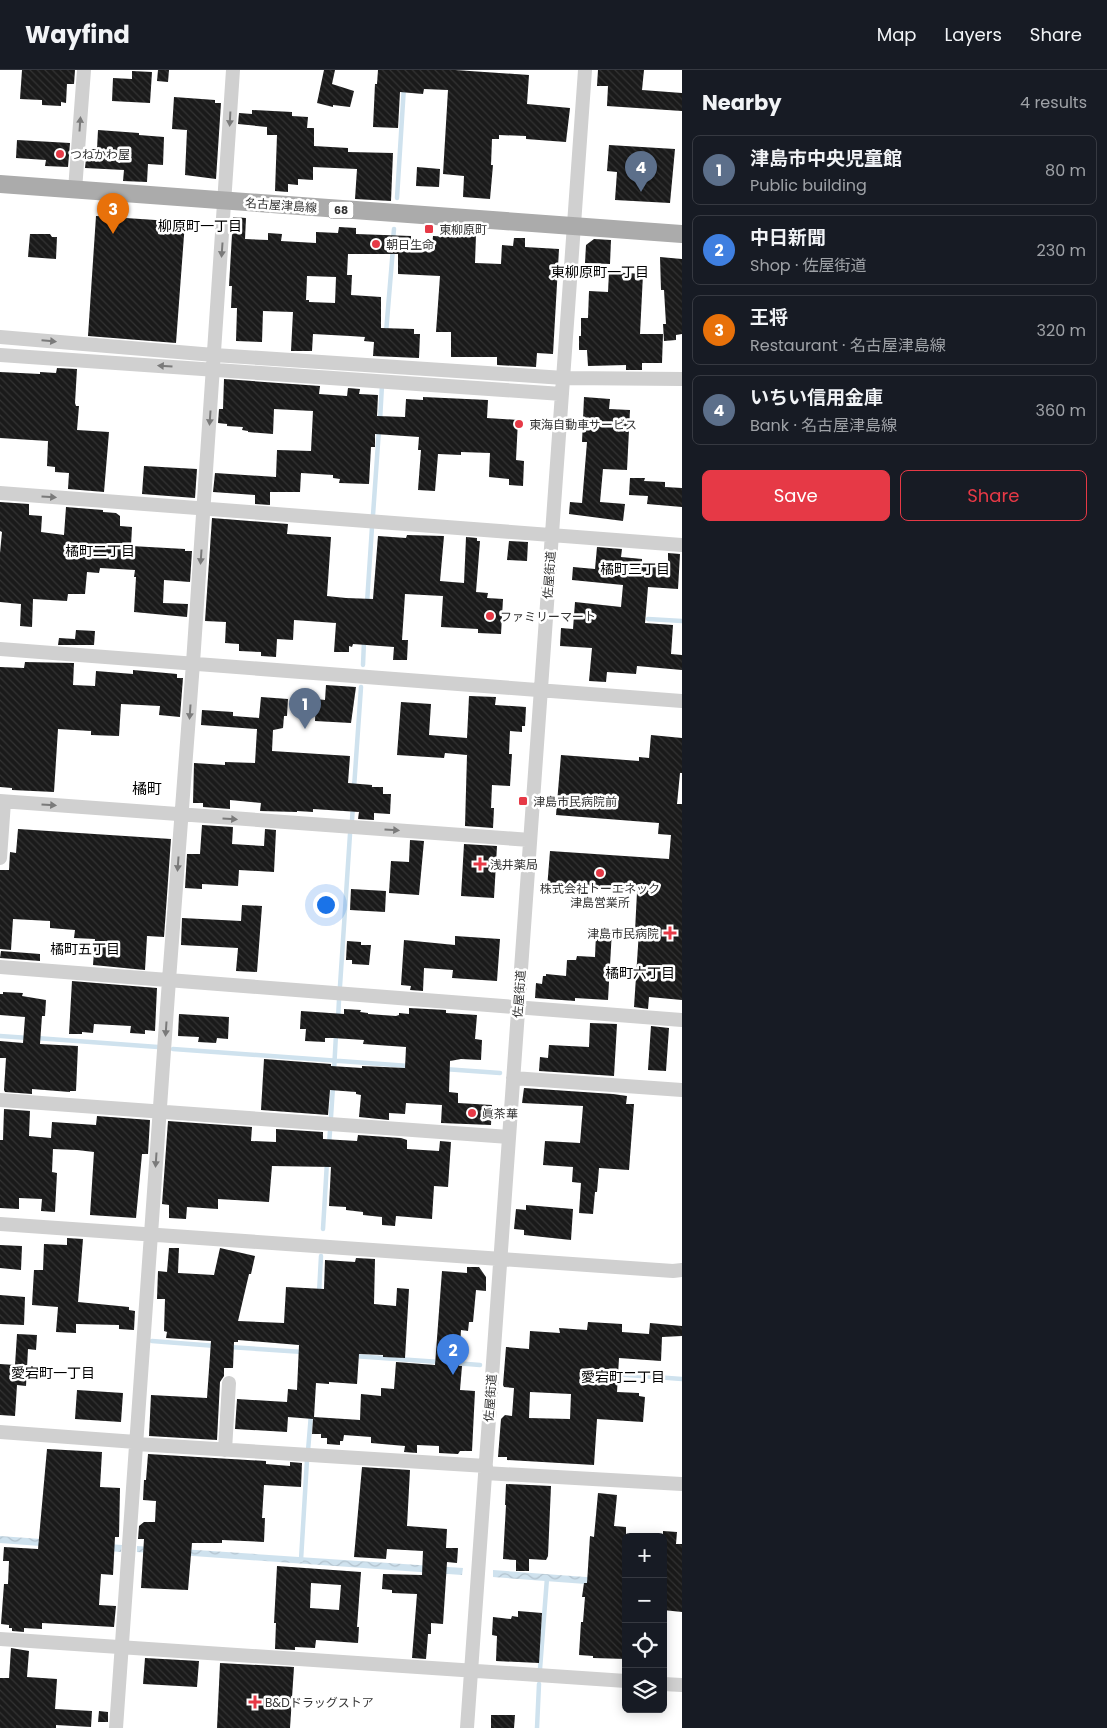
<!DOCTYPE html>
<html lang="en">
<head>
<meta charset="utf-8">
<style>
	:root { --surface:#171b24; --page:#242831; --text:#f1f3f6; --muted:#9ea1a6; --line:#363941; --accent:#e63946 }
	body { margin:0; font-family:Poppins,"Noto Sans JP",sans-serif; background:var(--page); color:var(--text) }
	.controls { position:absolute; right:15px; bottom:15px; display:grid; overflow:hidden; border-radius:8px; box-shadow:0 2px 12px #0003 }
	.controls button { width:45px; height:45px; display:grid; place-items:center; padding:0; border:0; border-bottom:1px solid var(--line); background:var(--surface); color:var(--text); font:25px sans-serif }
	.you { position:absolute; left:325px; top:834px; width:18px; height:18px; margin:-12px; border:4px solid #fff; border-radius:50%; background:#1a73e8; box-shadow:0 0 0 8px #1a73e833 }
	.badge { display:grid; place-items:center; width:32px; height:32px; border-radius:50%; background:var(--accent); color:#fff; font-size:16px; font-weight:700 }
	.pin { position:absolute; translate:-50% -41px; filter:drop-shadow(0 1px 2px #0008) }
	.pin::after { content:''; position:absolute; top:26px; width:18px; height:15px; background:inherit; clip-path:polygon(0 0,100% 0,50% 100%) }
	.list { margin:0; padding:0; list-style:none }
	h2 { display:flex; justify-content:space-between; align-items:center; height:65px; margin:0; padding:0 20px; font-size:21px }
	h2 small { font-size:16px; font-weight:400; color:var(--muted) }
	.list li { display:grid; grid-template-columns:32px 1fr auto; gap:15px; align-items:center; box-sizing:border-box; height:70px; margin:0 10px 10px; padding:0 10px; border:1px solid var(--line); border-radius:8px }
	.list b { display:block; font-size:19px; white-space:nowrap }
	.list p { margin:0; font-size:16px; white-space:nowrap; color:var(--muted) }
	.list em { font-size:16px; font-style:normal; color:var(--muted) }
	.actions { display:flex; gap:10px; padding:15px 20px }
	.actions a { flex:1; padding:11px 0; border:1px solid var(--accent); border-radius:8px; text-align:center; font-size:18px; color:var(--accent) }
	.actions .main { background:var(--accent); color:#fff }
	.icon { flex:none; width:28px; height:28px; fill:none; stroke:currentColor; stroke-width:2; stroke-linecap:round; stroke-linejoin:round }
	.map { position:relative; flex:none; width:682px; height:1658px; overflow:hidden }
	header { display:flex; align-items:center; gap:30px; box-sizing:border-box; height:70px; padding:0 25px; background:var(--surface); border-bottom:1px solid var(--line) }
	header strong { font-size:24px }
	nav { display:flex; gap:28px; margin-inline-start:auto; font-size:18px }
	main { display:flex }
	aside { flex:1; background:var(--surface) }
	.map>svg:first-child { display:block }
	.water { fill:url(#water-waves) }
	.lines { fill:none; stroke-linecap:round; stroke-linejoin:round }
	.stream { stroke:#cfe2ee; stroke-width:4.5 }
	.building { fill:url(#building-back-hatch); fill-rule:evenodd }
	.minor { stroke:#d0d0d0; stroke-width:14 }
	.major { stroke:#ababab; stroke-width:18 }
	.oneway { fill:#7a7a7a }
	.poi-dot { fill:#e63946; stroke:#fff; stroke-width:2 }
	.labels { text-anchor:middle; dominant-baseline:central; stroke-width:5; stroke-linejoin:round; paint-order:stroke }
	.shield { fill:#fff; stroke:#707070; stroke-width:1 }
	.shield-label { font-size:11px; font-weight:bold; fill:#333 }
	.poi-label { font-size:12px; fill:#333; stroke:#fff; text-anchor:start }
	.street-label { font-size:12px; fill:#333; stroke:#fff }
	.neighbourhood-label { font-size:14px; fill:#000; stroke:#fff }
	.quarter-label { font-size:15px; fill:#000; stroke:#fff }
</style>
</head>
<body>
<header>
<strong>Wayfind</strong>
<nav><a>Map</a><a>Layers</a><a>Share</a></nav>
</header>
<main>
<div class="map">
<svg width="682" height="1658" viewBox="0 0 682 1658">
	<defs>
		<pattern id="water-waves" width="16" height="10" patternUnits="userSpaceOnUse" patternTransform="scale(1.25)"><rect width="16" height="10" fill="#cfe2ee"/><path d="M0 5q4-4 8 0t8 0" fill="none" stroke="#b2c2cd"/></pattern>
		<pattern id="building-back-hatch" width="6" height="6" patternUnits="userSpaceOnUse" patternTransform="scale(1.25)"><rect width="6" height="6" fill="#1a1a1a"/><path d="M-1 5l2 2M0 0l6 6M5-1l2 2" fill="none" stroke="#333"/></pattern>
	</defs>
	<rect width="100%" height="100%" fill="#fff"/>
	<path class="water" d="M0,1466l122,9 -1,7 -121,-9z
		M137,1476l326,22 -1,7 -325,-23z
		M493,1500l133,10v7l-133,-10z"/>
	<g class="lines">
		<path class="stream" d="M397,128l7,-112
			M393,170l1,-11
			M386,263l7,-85
			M380,351l2,-36
			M373,445l6,-86
			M367,533l5,-76
			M648,549l34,2
			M363,595l1,-24
			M354,718l7,-101
			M352,750l1,-14
			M340,916l10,-152
			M338,949l1,-19
			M0,966l29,2
			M36,968l122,9
			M173,979l236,17
			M444,999l56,4
			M334,1001l2,-37
			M331,1047l2,-31
			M329,1074l1,-13
			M323,1159l4,-67
			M319,1224l2,-38
			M152,1271l64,5
			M229,1277l74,5
			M353,1286l87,6
			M455,1293l25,2
			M614,1304l68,5
			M308,1381l3,-37
			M301,1490l6,-100
			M540,1599l7,-91
			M537,1658l2,-44"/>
	</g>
	<path class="building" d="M22,0h53l-1,14h-7l-1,19 -5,-1v4l-19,-1v-5l-22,-1z
		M158,0h11l-1,12 -11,-1z
		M324,0h11l-3,14 22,7 -4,16 -17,-2v2l-16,-4z
		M378,0h77l74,5 -2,29 43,4 -4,34 -40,-3v-3l-27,-1v4h-7l-1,26h2l-3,34 -27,-2 1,-21 -21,-2 5,-84 -24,-1 -1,5 -23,-2 -2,36 -25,-1 2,-43h2z
		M598,0h46l-2,20 40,3v18l-75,-5 1,-20h-11z
		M132,1l20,1 -2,31 -38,-2 1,-23 19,1z
		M174,27l41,3v3h6l-5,76 -31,-4 2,-45 -15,-1z
		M252,40l40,2v4l16,1 -1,11h7v18l34,2v4l45,1 -2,48 -36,-2 2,-30 -44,-2v13l-15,-1v6l-10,-1v8l-13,-1 2,-56h-10v-8l-29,-3 1,-11 13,1z
		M98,60l41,3v2l25,2 -1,28 -15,-1 -1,18 -24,-1 1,-11 -39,-2 2,-19h10z
		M17,70l53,3 -2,24 -23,-1 1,-6 -30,-2z
		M609,75l66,4 -5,54 -55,-3 2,-28 -10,-1z
		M417,97l23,2 -1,18 -23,-1z
		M96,146l89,6 -9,121 -88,-7z
		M233,147l13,1 -1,21 23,1v-7l14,1 -1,7 35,2v-11l22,1 1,-6 17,1v6l55,2v10l21,1 1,-11 22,1v-2h21l-1,28 26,1 1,-19 11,1 1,-8h11v9l34,2 -6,105 -16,-1 -1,14 -39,-2v-8h-46v-25h-15l4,-56 -42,-2v-20h-50l-1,21h5l-1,20 30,2v31l33,1v5h6l-1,24 -46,-2 1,-14 -10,-1 1,-4 -15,-1 -37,-2 -1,17h-21l2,-39 -30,-1 -1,31 -26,-1 1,-33h-6l1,-22h-3zM307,206l29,1 -1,26 -26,-1v-2h-3z
		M30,164h20l2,3h5l-1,22 -28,-2z
		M594,169l17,1 -1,24 -25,-1 1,-18z
		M660,187l22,2v75l-6,1v5l-12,1 -1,-17h3l-2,-34h-3z
		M609,202l34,2 -3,60h23l-1,29h-20v7h-16v-5l-38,1 -1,-16h-8v-14h2v-18h7l1,-27 19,1z
		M57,298l20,1 -2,34 1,3h3l-2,24 32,2 -5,60 -36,-3 1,-16 -14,-1v-5l-8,-1 1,-25 -48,-3v-66l40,2v-2l16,1z
		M224,309l96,7 -1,8 28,2 1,-8 12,1 -1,5 19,1 -1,21 28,1 1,-18 17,1v-3l65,3 -1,18 31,2 -2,40 8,1 -1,25 -14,-1v-6l-20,-2 1,-24 -29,-1v3l-23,-1 -3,37 -17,-1 3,-40h-3l1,-13 -44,-3v13h-4l-2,37 -30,-1 1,-4 -7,-1v-3l-32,-2 -1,19h-30v13l-15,-1v-9l-42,-3 2,-19 61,4 1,-27 34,1 2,-40 -39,-2 -1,25 -25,-2v-1l-6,-1 1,-3 -16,-1v-2l-9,-1 1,-14h4z
		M584,327l26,2 -1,10 21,1 -3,60 -24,-1 -3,33 25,2 -2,17 -54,-7 1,-12 12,1 5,-61h-5z
		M144,396l53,3 -2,29 -53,-4z
		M630,408h15l-1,3 21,1v5l17,1v19l-35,-3 1,-8 -19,-1z
		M0,432l29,2v11l13,1 -1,16 23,3 2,-28 37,3v2l13,1 4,3v10l12,1 -1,19 54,3v2h7l-2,31 -26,-2 -1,23 25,1 -1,13 -53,-5 2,-35h-2l1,-7 -35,-2 -1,5 -12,-1 -2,22h-17l-1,7 -34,-2 -1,28 -12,-1 1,-22 -21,-2v-49l2,-21 -2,-1z
		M212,448l76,6 -1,10 44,3 -4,59 19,2 27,1 5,-63 28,2 1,-3 37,1 -4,45 24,2 2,-46 11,1v3h3l-4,51 12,1 -1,5 16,1 -2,35 -23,-1v-4l-37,-2 2,-31 -38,-2 -3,46h6l-1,20h-14l1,-13 -41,-3 -1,3 -3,-1v6h-15l2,-29 -42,-3 -1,20 -16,-1 -1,18 -15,-1v-4l-22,-1v-7l-14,-1 1,-21 -21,-1z
		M509,471l19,1 -1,19 -20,-1z
		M597,477l25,2 -1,8 21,2v5l26,3v-14l12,1 -2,35 -30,-2 -3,36 28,2 -2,29 11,1v15l-45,-4 -1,8 -29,-2 -1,10 -17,-1 3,-33 -32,-2 1,-18 12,1 2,-27 46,5 2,-22 -51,-5 1,-13 22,2z
		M76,560l19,1 -1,14h-36l1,-7 16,1z
		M25,592l49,1 -1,22 22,1 1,-15 37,3v-4l44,4v4h6l-3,39 -21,-2 1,-9 -39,-2 -2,32 -28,-1v-4l-33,-2 -4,63 -42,-2v-2l-12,-1v-120l24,1z
		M326,615l30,2 -5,36 -36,-2 1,-22 9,1z
		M469,626l27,1 -1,8 31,2 -1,19h-3v6l-12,-1 -1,23h3l-2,32 -18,-1 -1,23h3l-1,20 -28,-2 2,-71 -22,-2 -1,5 -47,-3 4,-53 30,2 -2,31 38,3z
		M261,627l27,2 -1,17h-3l-1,12 -10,2 -1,21 78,5 -2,27 24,2v2h11v7h8l-1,20 -16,-1v7l-16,-1 1,-7 -46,-3v3l-16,-1v1l-37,-1 1,-8 -31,-3v9l-27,-2v-4h-10l1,-40 31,2v-3l30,1 2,-34 -56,-4 1,-15 31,2v4l26,2z
		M651,665l31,3v35h-2l-3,31h5v196l-33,-3 -1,12 -14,-2 5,-76h-4l2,-39 -66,-4 -1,3 -23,-2 3,-38 119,8 2,-24 -13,-1 1,-11 -103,-8 5,-60 78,6v-4l10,1z
		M202,755l31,2 -1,17 32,2 1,-17 11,1 -2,42 -35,-2 -1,16 -36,-2v5l-17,-1 2,-34h13z
		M18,759l153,10 -7,98 -17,-1 -2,34 -52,-5 2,-26 -21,-1 1,-8 -25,-2v-7l-37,-2 -2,31 -11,-1v-79h9l1,-18 6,1z
		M410,770l14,1 -5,54 -30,-2 2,-32 18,1z
		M464,774l33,2 -3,52 -33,-2z
		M351,819l35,2 -1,21 -35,-2z
		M242,835l20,1 -5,66 -21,-1 2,-23 -57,-3 1,-27 59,3z
		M601,859l11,1 -4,70 -33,-2v3l-40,-3 1,-15 6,1 1,-8h3v-2l20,2 1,-16h9l1,-4 18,1 1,-24 5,1z
		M455,866l45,3 -3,42 -45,-3 1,-8 -29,-2 -1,23 -13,-1 1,-4 -10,-1 3,-45 51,5z
		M347,871l14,1v3h10l-2,20 -17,-1v-4h-6z
		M1,881l39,3v7l-40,-3z
		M72,911l85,7 -2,43 -10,-1v4l-15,-1 1,-7 -37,-2 -1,9 -11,-1v2h-13z
		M3,922l20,1 -1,3 24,4 -1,16h-3l-2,28 38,2 -2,45h-6v1l-38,-3v5l-27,-2 -1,-2 2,-32h-6v-17l23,2 2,-26 -25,-2v-21h3z
		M409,938l37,2v3l31,2 -2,24 7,1 -1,20 -20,-1 -11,2 -1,31 9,1v10l34,2 -1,20 -50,-2 1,-18 -36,-2 -1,11 -16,-1v7l-30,-3 2,-22 -5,-1v-2l-26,-2 -2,25 -67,-5 3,-51 67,5v2l31,2v-2l43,2 1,-21 -43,-3 1,-4 -31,-2h-8v4l-20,-1 1,-12h-6l1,-18 43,3v-5l17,1 -1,2 8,1v1l28,2 3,-1v-2l10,1z
		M179,944l50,3 -1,22 -11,-1 -1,5 -18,-1 1,-5 -21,-1z
		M590,953l27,1 -3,52 -75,-5 1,-14 8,1 1,-13 40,2z
		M651,956l18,2 -3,43 -18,-1z
		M524,1018l89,6 14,2 -1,8h8l-5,66 -30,-2 -2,24h-2l-2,22 -14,-1 2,-30 -9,-1 1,-15 -30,-2 2,-24 35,2 3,-37 -61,-3z
		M4,1039l26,2 -1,25 22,2 1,-16 44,3 1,-9 53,4 -2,34h-6l-6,64 -46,-3 4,-63 -17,-2 -24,-1 -1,23 5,1 -2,39 -14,-1 1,-12 -23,-1v11l-19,-1v-68h3z
		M168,1051l84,6 -1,14 25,1v-13l47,3v7l34,2 1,-6 43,3 6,2v9l32,2 1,-10 11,1 -3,45 -14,-1 -2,33 -36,-3 -1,10 -13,-1v-8l-19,-2v-3l-17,-2v-3l-17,-1 2,-39 -59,-1 -3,36 -51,-3v10l-31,-2 -1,12 -17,-1v-13l-7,-1z
		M526,1135l47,4 -2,31 -47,-5v-5l-10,-1 2,-20 10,1z
		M67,1168l16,1 -5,63 51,5v3l6,1 -1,19 -15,-1v-4l-43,-1v9l-20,-1 2,-25 -26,-2 2,-35h9l1,-26 23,1z
		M0,1175l22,1 -1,24 -21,-2z
		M169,1178h10l-1,25 36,2 6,-27 35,8 -4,18h-2l-11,47 46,2 2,-36 38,2 1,-29 30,2 1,-4 19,1 -1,45 22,2 1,-18 12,1 -4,69 -22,-1v-2l-24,-1 -2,30 -28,-2v2l-13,-1 -2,34 46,3 1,-26 20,2v-8l13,1 2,-27 39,3 7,-94 25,2v-6h12l7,10v14l-10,-1 -3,32h-4l-1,9 -7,-1 -2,36h3l-2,24 15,1 -3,60h-12l-2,3 -19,-1v-7l-22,-1v8l-13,-1 1,-6 -34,-3v-6l-27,-2 -1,6h-3v4l-13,-1v-6h-6v-4h-9l1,-15 -25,-2 -1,15 -52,-3 2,-30 50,3 1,-13 9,1 2,-45 -61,-5v2h-4l-1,26h-9v8l-4,6 -3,58 -68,-4 2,-41 56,3 4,-57 -45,-3 1,-6 -3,-1 1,-32h-8l1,-28 9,1z
		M0,1225l25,2 -1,28 -24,-1z
		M588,1252l34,2v8l27,2 1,-11 32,3v10l-20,1 -1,24 -42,-3 -2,34 22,1v3l6,1 -2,25 -46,-3 -3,46 -87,-5v-3h-9l3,-38 4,-4 7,1 2,-28 -10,-1 -1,-2 3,-38 23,2 1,-18 30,2 -1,-5 28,2zM530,1322l41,2 -1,25 -41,-1z
		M17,1264l20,1 -1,15 -8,-1 -2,37 -9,-1 -2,31 -15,-1v-51l15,1z
		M77,1320l46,3 -2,29 -46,-3z
		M47,1379l55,3 -2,35 20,1 -1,49h-4l-2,38 -12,-1 -2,31 17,1 -2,21 -72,-4v6l-18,-1v4l-12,-1v-3h-3v-3l-8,-1 3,-40h4l1,-23h-6l1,-14 34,2z
		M148,1384l118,7v3l24,2v-4l12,1 -1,24 -37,-2 -2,33h3l-1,24 -42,-2v3h-30l-4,47 -47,-2 3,-49h-6l1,-13 5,-4h11l1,-21 -13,-1 1,-20h2z
		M362,1397l48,3 -3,56 40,3 -1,19h12l-1,15 -10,-1 -4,62 -12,-1v11h-3l-2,25 -14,-1 5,-64 -25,-1v-3l-10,-1 1,-15 39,1 1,-24 -36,-2 -1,10 -32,-2z
		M506,1414l45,2 -3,70 -2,4 -17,-1v12h-13v-11l-13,-1 3,-54h-1z
		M598,1423l19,2 -3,31 12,1v132l-33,-1v-2l-14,-1 2,-33h2l2,-25h-3l2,-14h3l3,-47 4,1z
		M663,1461l14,1 -1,12h6v68l-19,-2z
		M277,1496l84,6 -4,55h2l-1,16 -42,-3 -1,8 -20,-1v3l-20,-1 1,-26h-2zM311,1513l30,2 -2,25 -29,-2z
		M518,1541l24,2 -3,50 -43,-2 1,-25 -5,-1 1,-18 18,2 1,-3 6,1z
		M11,1578l18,3 -2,26 30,2 -2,30 37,2 -1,16 -35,-2v3h-56v-50h9z
		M145,1588l54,3 -2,26 -54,-3z
		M220,1593l74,4 -4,61h-73z
		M99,1641l9,1v10h-10z
		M491,1645h24l-1,13h-23z"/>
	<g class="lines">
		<path class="minor" d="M75,120l9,-120
			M0,267l214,18 350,23 118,1
			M0,285l562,39
			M0,423l682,52
			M0,579l682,52
			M0,731l530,39
			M0,788l4,-56
			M0,897l682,53
			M513,1008l169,12
			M0,1030l509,37
			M0,1154l673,47 9,-1
			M0,1362l136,10
			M136,1374l350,22
			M225,1380l4,-67
			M485,1403l197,11
			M0,1569l626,42
			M663,1614l19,1
			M116,1658l53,-748 24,-317 40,-593
			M467,1658l118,-1658"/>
		<path class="major" d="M0,114l682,50"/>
	</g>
	<defs><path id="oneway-solid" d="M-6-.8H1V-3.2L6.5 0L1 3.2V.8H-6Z" transform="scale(1.25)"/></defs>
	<g class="oneway">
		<use href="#oneway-solid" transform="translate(230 49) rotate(93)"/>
		<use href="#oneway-solid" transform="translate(80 54) rotate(-86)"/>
		<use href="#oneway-solid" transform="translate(222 180) rotate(94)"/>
		<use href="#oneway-solid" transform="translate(49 271) rotate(5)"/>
		<use href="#oneway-solid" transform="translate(165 296) rotate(-176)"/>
		<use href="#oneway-solid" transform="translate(210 348) rotate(94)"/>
		<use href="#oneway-solid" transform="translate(49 427) rotate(4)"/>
		<use href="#oneway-solid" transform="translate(201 487) rotate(94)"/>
		<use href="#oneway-solid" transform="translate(190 642) rotate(94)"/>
		<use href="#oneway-solid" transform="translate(49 735) rotate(4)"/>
		<use href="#oneway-solid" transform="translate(230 749) rotate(4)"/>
		<use href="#oneway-solid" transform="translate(392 760) rotate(4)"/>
		<use href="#oneway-solid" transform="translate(178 794) rotate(94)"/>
		<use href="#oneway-solid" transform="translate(166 959) rotate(94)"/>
		<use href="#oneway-solid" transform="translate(156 1090) rotate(94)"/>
	</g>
	<g class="poi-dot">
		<circle cx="60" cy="84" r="5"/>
		<rect x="424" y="154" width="10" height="10" rx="2.5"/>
		<circle cx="376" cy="174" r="5"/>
		<circle cx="519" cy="354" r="5"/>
		<circle cx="490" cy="546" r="5"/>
		<rect x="518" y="726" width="10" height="10" rx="2.5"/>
		<path d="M477.5 786.5h5v5h5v5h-5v5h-5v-5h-5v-5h5z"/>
		<circle cx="600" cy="803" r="5"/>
		<path d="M667.5 855.5h5v5h5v5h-5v5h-5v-5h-5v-5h5z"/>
		<circle cx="472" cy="1043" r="5"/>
		<path d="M252.5 1624.5h5v5h5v5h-5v5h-5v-5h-5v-5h5z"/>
	</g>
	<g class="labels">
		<rect class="shield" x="328.5" y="131.5" width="25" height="17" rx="4"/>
		<g class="shield-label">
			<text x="341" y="140">68</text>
		</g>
		<g class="poi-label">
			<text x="70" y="84">つねかわ屋</text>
			<text x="439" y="159">東柳原町</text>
			<text x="386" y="174">朝日生命</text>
			<text x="529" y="354">東海自動車サービス</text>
			<text x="500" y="546">ファミリーマート</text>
			<text x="533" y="731">津島市民病院前</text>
			<text x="490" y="794">浅井薬局</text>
			<text x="600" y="818" text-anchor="middle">株式会社トーエネック<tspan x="600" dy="14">津島営業所</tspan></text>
			<text x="659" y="863" text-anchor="end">津島市民病院</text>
			<text x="482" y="1043">眞茶華</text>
			<text x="265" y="1632">B&amp;Dドラッグストア</text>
		</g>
		<g class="street-label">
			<text transform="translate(281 135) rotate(4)">名古屋津島線</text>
			<text transform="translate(549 505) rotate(-86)">佐屋街道</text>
			<text transform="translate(519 924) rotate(-86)">佐屋街道</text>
			<text transform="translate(490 1328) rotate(-86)">佐屋街道</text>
		</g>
		<g class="neighbourhood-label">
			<text x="200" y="156">柳原町一丁目</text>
			<text x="600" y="202">東柳原町一丁目</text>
			<text x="100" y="481">橘町二丁目</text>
			<text x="635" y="499">橘町三丁目</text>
			<text x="85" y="879">橘町五丁目</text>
			<text x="640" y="903">橘町六丁目</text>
			<text x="53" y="1303">愛宕町一丁目</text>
			<text x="623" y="1307">愛宕町二丁目</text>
		</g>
		<g class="quarter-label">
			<text x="147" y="718">橘町</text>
		</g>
	</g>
</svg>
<div class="controls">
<button>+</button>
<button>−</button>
<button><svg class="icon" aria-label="locate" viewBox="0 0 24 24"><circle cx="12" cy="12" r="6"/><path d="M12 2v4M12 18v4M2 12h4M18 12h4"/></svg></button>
<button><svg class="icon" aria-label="layers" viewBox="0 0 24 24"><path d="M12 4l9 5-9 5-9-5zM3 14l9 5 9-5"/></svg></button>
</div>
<div class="you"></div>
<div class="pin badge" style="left:305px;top:659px;background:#5c6f8a">1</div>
<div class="pin badge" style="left:453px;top:1305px;background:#3f7fe0">2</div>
<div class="pin badge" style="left:113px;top:164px;background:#e8710a">3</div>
<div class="pin badge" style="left:641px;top:122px;background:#5c6f8a">4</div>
</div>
<aside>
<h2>Nearby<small>4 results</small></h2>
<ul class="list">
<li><span class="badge" style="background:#5c6f8a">1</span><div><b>津島市中央児童館</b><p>Public building</p></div><em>80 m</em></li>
<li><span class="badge" style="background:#3f7fe0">2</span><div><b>中日新聞</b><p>Shop · 佐屋街道</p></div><em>230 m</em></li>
<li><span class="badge" style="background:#e8710a">3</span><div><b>王将</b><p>Restaurant · 名古屋津島線</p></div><em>320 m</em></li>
<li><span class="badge" style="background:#5c6f8a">4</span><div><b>いちい信用金庫</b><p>Bank · 名古屋津島線</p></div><em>360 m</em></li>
</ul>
<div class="actions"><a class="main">Save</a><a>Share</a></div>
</aside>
</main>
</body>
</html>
